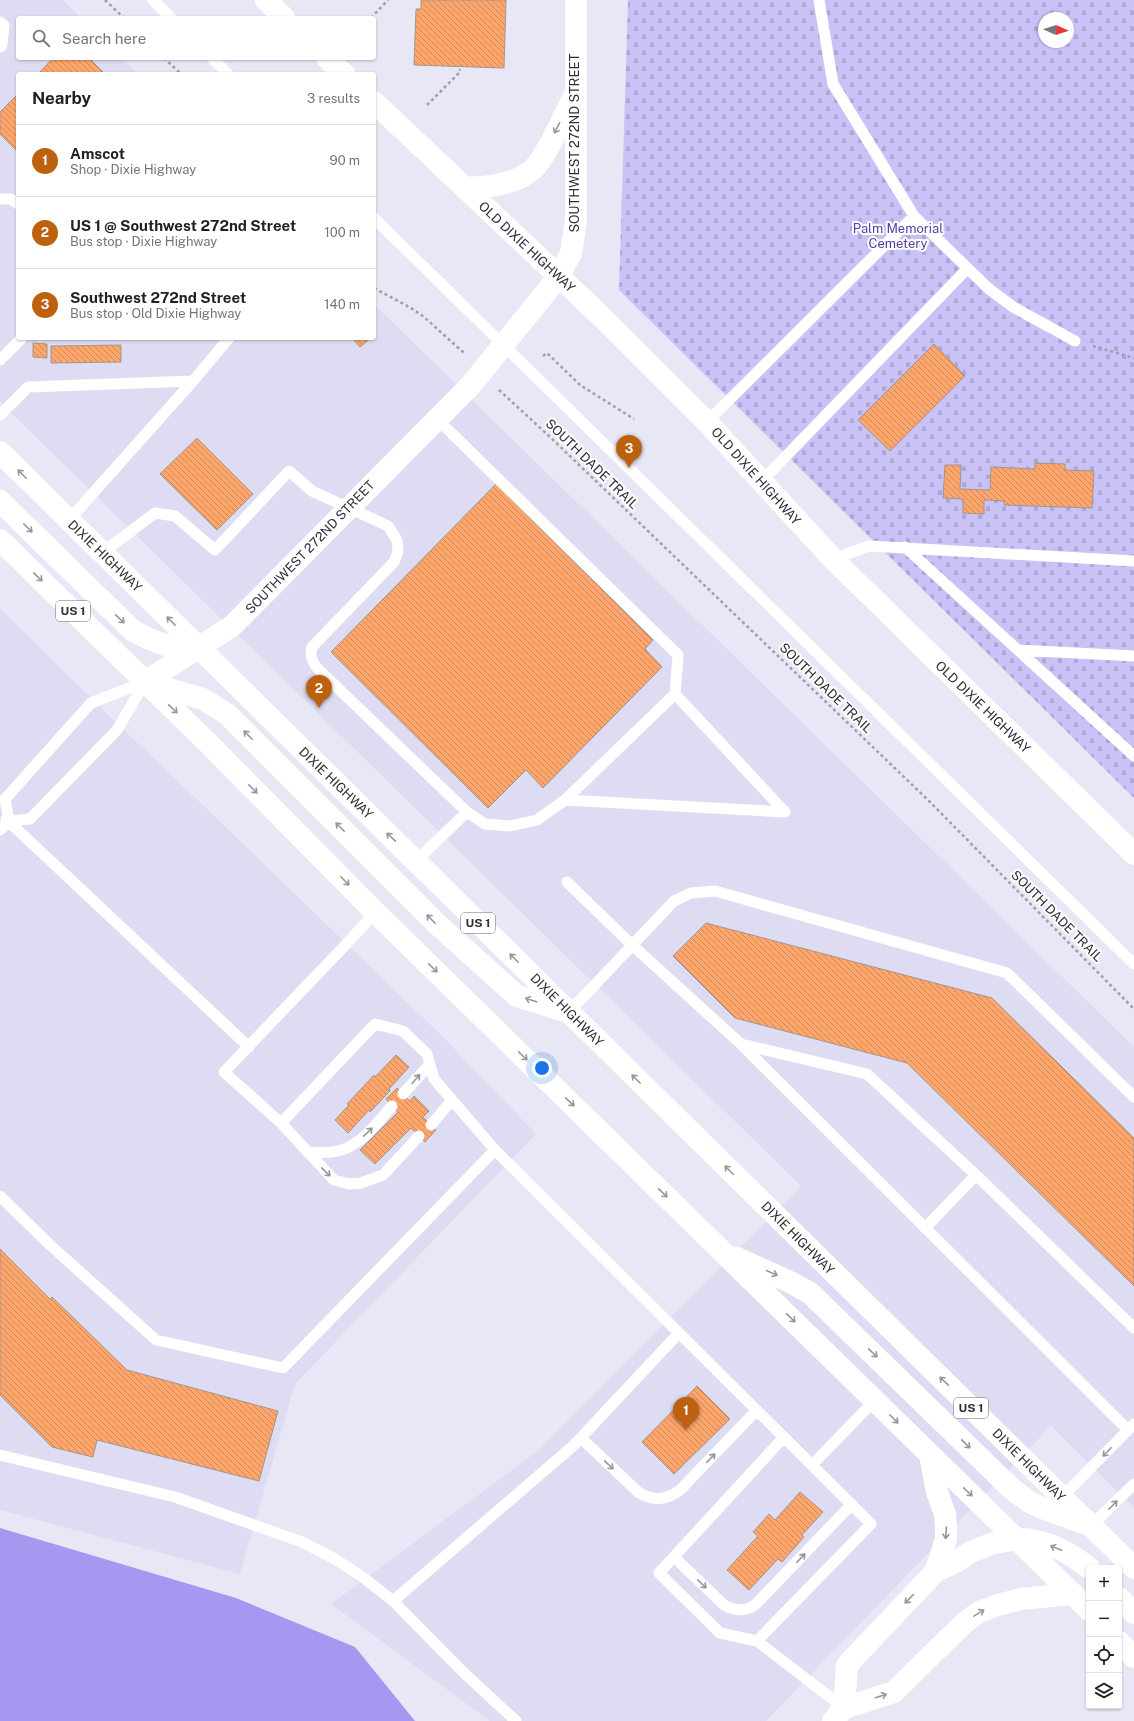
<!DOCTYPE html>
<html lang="en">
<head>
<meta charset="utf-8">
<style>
	:root { --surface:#fff; --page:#f2f2f2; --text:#202124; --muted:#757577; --line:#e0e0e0; --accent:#bd610e }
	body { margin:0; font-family:"Public Sans",sans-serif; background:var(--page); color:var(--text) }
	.controls { position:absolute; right:12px; bottom:12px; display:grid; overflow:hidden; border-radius:4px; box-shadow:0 1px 3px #0004 }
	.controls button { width:36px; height:36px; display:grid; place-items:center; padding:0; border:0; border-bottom:1px solid var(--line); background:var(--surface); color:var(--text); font:20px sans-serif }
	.compass { position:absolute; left:1038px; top:12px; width:36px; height:36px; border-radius:50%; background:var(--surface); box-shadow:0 1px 3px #0004; rotate:93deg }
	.you { position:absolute; left:542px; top:1068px; width:14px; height:14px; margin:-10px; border:3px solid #fff; border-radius:50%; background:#1a73e8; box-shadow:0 0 0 6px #1a73e833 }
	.badge { display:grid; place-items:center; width:26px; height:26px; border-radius:50%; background:var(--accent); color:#fff; font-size:13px; font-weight:700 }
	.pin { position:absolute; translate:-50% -33px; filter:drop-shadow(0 1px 2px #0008) }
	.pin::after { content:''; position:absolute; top:21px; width:14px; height:12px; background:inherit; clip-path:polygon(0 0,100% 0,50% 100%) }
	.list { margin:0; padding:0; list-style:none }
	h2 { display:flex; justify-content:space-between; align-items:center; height:52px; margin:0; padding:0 16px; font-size:17px }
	h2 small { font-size:13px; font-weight:400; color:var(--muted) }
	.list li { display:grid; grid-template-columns:26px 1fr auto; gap:12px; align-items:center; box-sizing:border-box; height:72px; padding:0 16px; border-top:1px solid var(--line) }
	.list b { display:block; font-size:15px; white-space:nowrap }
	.list p { margin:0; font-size:13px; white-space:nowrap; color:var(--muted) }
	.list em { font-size:13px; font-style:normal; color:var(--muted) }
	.icon { flex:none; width:22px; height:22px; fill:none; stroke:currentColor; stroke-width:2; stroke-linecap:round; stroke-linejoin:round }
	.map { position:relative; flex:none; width:1134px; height:1721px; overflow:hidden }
	.search { position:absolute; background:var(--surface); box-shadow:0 1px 3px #0004; left:16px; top:16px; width:360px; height:44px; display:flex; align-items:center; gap:10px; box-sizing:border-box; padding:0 14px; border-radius:4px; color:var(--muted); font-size:15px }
	.panel { position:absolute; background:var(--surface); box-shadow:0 1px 3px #0004; left:16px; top:72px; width:360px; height:268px; border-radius:4px }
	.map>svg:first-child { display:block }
	.built { fill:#dedcf2 }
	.cemetery { fill:url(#cemetery-stones); fill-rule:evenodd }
	.water { fill:#a697f0 }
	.building { fill:url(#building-back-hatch); stroke:#a2958d }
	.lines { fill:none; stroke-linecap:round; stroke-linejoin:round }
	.path { stroke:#9f9ea9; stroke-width:2.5; stroke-dasharray:3 3; stroke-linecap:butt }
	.service { stroke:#fff; stroke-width:11 }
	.tertiary { stroke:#fff; stroke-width:22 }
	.trunk { stroke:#fff; stroke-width:22 }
	.oneway { stroke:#97969a }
	.labels { text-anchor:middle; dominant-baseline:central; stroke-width:4; stroke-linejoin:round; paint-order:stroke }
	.shield { fill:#fff; stroke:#6d6d71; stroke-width:1 }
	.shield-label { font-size:12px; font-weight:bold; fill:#2f2e34 }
	.street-label { font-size:13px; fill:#2f2e34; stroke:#fff }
	.park-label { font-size:13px; fill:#593da4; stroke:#fff }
</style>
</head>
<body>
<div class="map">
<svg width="1134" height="1721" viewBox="0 0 1134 1721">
	<defs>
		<pattern id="cemetery-stones" width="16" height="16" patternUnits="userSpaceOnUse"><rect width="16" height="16" fill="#c9c2f7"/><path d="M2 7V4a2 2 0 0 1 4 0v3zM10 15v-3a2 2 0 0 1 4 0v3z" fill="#ada7d4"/></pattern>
		<pattern id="building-back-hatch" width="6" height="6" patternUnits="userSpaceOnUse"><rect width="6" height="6" fill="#fea66b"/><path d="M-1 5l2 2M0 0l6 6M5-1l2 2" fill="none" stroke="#ce8859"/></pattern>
	</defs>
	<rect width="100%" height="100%" fill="#e8e7f5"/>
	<path class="built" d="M0,0h63l18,18h-63v40h104l16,16h-120v264h356v-34l760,743v461l-83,-82 -285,295h-276l-159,-117 208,-154 262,-264 -801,-784z
		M0,608l108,107 77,73 258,249 93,97 -241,250 -55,190 -240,-64z"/>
	<path class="cemetery" d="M628,0h506v798l-515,-508zM1044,18h24v24h-24z"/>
	<path class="water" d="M0,1528l236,70 119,49 60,74h-415z"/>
	<path class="building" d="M421,0h85l-2,68 -90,-3 2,-56h5z
		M53,58h36l16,16h-67z
		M18,94v58l-18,-18v-22z
		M352,338h19l-11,9z
		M33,343l14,1v14l-14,-1z
		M934,344l31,32 -75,75 -32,-31z
		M121,345v17l-70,1v-17z
		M197,438l56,56 -36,36 -57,-56z
		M1035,463l30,1v6l29,1 -2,37 -88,-3v-4l-20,-1v14l-21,-1v-14l-20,-1 2,-33h16l-1,24 30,1 1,-23 44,2z
		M496,484l157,156 -8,9 17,18 -119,121 -17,-18 -38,38 -157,-156z
		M706,923l286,75 142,140v148l-227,-223 -172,-45 -62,-62z
		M396,1055l13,12 -20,22 1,2 -20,21 -1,-2 -21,23 -13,-13 14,-15 -2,-1 27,-29 1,2z
		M397,1088l13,13 4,-5 15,15 -6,6 13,13 -11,12 -14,-14 -36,36 -15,-14 38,-38 -12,-13z
		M0,1249l50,50 2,-2 75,73 151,41 -19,70 -162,-41 -4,17 -41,-10 -52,-52z
		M697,1386l33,33 -56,55 -32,-32z
		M800,1492l23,20 -21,23 2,2 -22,25 -4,-3 -29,31 -22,-20 31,-34 -5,-4 16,-18 6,6z"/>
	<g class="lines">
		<path class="path" d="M105,0l19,18
			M371,18l17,-18
			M164,58l17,16
			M427,105l32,-32 1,-4
			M374,288l37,20 13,9 40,36
			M1093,346l41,12
			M543,356l4,-3 33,32 54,34
			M499,390l50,46 380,365 205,208"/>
		<path class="service" d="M153,0l18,18
			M819,0l14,84 81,132
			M0,22l4,3 -2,20 -2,2
			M212,58l16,16
			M0,199h11l7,5
			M374,218l760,746
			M0,360l22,-22
			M0,415l28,-28 165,-6
			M707,422l207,-206 74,72 25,19 62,34
			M761,482l206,-213
			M69,520l124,-139 36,-43
			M905,547l229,209
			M102,553l53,-40 20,3 40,34 74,-79 23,20 76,35 9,14 1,12 -4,10 -82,85c-3,10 1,17 8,24l147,141 18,12 25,2 27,-6 28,-20 220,12 -110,-118 3,-39 -242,-237
			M833,559l36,-13 265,15
			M1018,650l116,6
			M145,682l-28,48 -87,89 -21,2 -4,-22 86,-96z
			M565,800l110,-106
			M6,819l243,228
			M0,830l9,-9
			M416,861l51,-49
			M567,882l65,63 109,99 126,30 109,101 158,153
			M375,912l-22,25 -129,135 57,51 53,57 15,4 12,-1 22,-8 36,-39
			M569,1012l105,-111 17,-8 24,-2 292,82 127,124
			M742,1045l386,385
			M403,1094l27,-30
			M281,1123l94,-99 28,7 24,23 7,25 61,71
			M431,1125l21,-25
			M307,1152c8,0 17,1 25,0 26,-2 44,-28 60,-46
			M0,1196l50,49 106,95 127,28 212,-218 376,374 -114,117 87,67
			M925,1228l51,-53
			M581,1438l57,54c14,9 28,9 42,-2l77,-80
			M0,1455l175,42 127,45 33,17 29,19 29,23
			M812,1465l63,-65
			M1062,1497l72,-73
			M1091,1526l43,-42
			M674,1557l50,48c11,6 21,7 31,0l97,-101
			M757,1641l-37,-8 -61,-60 125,-136
			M516,1721l-53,-49 -70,-71 180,-155 106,-113"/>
		<path class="tertiary" d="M266,0l18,18
			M327,58l17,16
			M374,102l232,219 101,101 126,137 301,295
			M466,188c14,-1 29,-1 42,-6 9,-2 18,-7 25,-13 14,-13 31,-54 41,-73
			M145,682l87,-56 239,-241 88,-109 12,-23 5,-33v-220
			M844,1708l3,-43 89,-94 18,-8 17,-11 20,-8 25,-5
			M833,1721l11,-13 50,-16 70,-69 15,-11 19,-7 22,-6 53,-5"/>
		<path class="trunk" d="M0,452l1134,1116
			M0,501l132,129c25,14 38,18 66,19
			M0,540l207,202 168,170 714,698
			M149,683l54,16 24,15 210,210 80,72 48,15
			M737,1258l53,24 20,11 203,197 18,13 11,5 41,15
			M930,1455l7,37 8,22 1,14v11l-10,32
			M1016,1539c27,-1 53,13 73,29
			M1119,1598l15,15
			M1119,1642l15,15"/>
	</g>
	<defs><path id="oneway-shaft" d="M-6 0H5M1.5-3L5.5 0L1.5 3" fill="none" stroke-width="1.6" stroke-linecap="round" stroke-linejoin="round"/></defs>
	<g class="oneway">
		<use href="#oneway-shaft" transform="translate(557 128) rotate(117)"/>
		<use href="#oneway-shaft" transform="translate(22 474) rotate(-135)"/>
		<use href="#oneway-shaft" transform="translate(28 528) rotate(45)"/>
		<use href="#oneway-shaft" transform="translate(38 577) rotate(44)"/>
		<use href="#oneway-shaft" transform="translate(120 619) rotate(44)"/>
		<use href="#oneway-shaft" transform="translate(171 621) rotate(-135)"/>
		<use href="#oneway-shaft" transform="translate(173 709) rotate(44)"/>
		<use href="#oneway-shaft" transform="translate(248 735) rotate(-135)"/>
		<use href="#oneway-shaft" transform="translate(253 789) rotate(45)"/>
		<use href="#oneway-shaft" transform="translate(340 827) rotate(-135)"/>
		<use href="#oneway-shaft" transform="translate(391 837) rotate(-136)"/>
		<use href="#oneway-shaft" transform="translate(345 881) rotate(45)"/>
		<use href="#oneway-shaft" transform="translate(431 919) rotate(-135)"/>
		<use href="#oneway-shaft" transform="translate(514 958) rotate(-135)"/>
		<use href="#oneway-shaft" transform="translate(433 968) rotate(44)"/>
		<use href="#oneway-shaft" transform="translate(531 1000) rotate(-162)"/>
		<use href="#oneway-shaft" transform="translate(523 1056) rotate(44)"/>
		<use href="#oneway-shaft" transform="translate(416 1079) rotate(-49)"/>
		<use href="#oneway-shaft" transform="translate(636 1079) rotate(-135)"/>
		<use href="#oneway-shaft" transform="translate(570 1102) rotate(44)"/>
		<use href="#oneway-shaft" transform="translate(368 1132) rotate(-44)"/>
		<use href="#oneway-shaft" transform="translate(729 1170) rotate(-135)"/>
		<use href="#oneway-shaft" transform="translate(326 1172) rotate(44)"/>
		<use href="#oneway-shaft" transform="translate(663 1193) rotate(44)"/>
		<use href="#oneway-shaft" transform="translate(772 1273) rotate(24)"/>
		<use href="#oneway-shaft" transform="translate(791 1318) rotate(44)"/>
		<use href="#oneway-shaft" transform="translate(873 1353) rotate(44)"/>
		<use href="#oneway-shaft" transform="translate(944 1381) rotate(-136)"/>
		<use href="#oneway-shaft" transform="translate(894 1419) rotate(45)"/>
		<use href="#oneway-shaft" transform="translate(966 1444) rotate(44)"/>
		<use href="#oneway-shaft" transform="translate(1107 1452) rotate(135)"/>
		<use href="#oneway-shaft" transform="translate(711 1458) rotate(-46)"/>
		<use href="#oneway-shaft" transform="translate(609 1465) rotate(44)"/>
		<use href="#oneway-shaft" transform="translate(968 1492) rotate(44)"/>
		<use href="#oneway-shaft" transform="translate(1113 1505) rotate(-45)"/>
		<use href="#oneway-shaft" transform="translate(946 1533) rotate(94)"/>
		<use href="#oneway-shaft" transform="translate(1056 1548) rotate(-158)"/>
		<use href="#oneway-shaft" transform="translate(801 1558) rotate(-46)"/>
		<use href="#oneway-shaft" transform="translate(702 1584) rotate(44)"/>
		<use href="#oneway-shaft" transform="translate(909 1599) rotate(134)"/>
		<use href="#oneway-shaft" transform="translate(979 1613) rotate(-31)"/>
		<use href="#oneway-shaft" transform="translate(881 1696) rotate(-18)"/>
	</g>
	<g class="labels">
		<g class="shield">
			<rect x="56" y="601" width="34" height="20" rx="3"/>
			<rect x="461" y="913" width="34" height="20" rx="3"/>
			<rect x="954" y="1398" width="34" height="20" rx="3"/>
		</g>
		<g class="shield-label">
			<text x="73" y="611">US 1</text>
			<text x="478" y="923">US 1</text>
			<text x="971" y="1408">US 1</text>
		</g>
		<g class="street-label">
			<text transform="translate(574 143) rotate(-90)">SOUTHWEST 272ND STREET</text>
			<text transform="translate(527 247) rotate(43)">OLD DIXIE HIGHWAY</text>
			<text transform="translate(592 464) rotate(44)">SOUTH DADE TRAIL</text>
			<text transform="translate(756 476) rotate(48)">OLD DIXIE HIGHWAY</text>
			<text transform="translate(310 547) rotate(-46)">SOUTHWEST 272ND STREET</text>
			<text transform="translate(105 556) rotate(44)">DIXIE HIGHWAY</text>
			<text transform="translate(826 688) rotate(44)">SOUTH DADE TRAIL</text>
			<text transform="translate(983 707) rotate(44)">OLD DIXIE HIGHWAY</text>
			<text transform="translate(336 783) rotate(44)">DIXIE HIGHWAY</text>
			<text transform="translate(1057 916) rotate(45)">SOUTH DADE TRAIL</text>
			<text transform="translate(567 1010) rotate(45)">DIXIE HIGHWAY</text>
			<text transform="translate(798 1238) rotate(45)">DIXIE HIGHWAY</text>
			<text transform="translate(1029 1465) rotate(45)">DIXIE HIGHWAY</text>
		</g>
		<g class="park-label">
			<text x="898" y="228">Palm Memorial<tspan x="898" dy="15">Cemetery</tspan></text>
		</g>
	</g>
</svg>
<div class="controls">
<button>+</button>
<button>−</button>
<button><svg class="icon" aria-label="locate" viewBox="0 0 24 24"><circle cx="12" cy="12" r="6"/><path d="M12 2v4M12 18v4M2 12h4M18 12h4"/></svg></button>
<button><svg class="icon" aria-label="layers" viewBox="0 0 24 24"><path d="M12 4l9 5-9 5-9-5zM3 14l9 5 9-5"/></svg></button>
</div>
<svg class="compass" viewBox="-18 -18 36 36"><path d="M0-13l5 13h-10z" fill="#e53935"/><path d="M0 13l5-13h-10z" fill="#757577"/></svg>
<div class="you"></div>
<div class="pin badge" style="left:686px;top:1430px">1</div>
<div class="pin badge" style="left:319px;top:708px">2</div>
<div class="pin badge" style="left:629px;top:468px">3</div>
<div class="search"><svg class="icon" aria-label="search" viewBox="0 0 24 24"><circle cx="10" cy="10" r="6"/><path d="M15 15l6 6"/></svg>Search here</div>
<section class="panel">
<h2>Nearby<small>3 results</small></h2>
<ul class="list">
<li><span class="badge">1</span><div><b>Amscot</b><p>Shop · Dixie Highway</p></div><em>90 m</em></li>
<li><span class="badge">2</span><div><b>US 1 @ Southwest 272nd Street</b><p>Bus stop · Dixie Highway</p></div><em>100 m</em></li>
<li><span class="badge">3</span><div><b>Southwest 272nd Street</b><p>Bus stop · Old Dixie Highway</p></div><em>140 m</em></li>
</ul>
</section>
</div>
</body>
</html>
